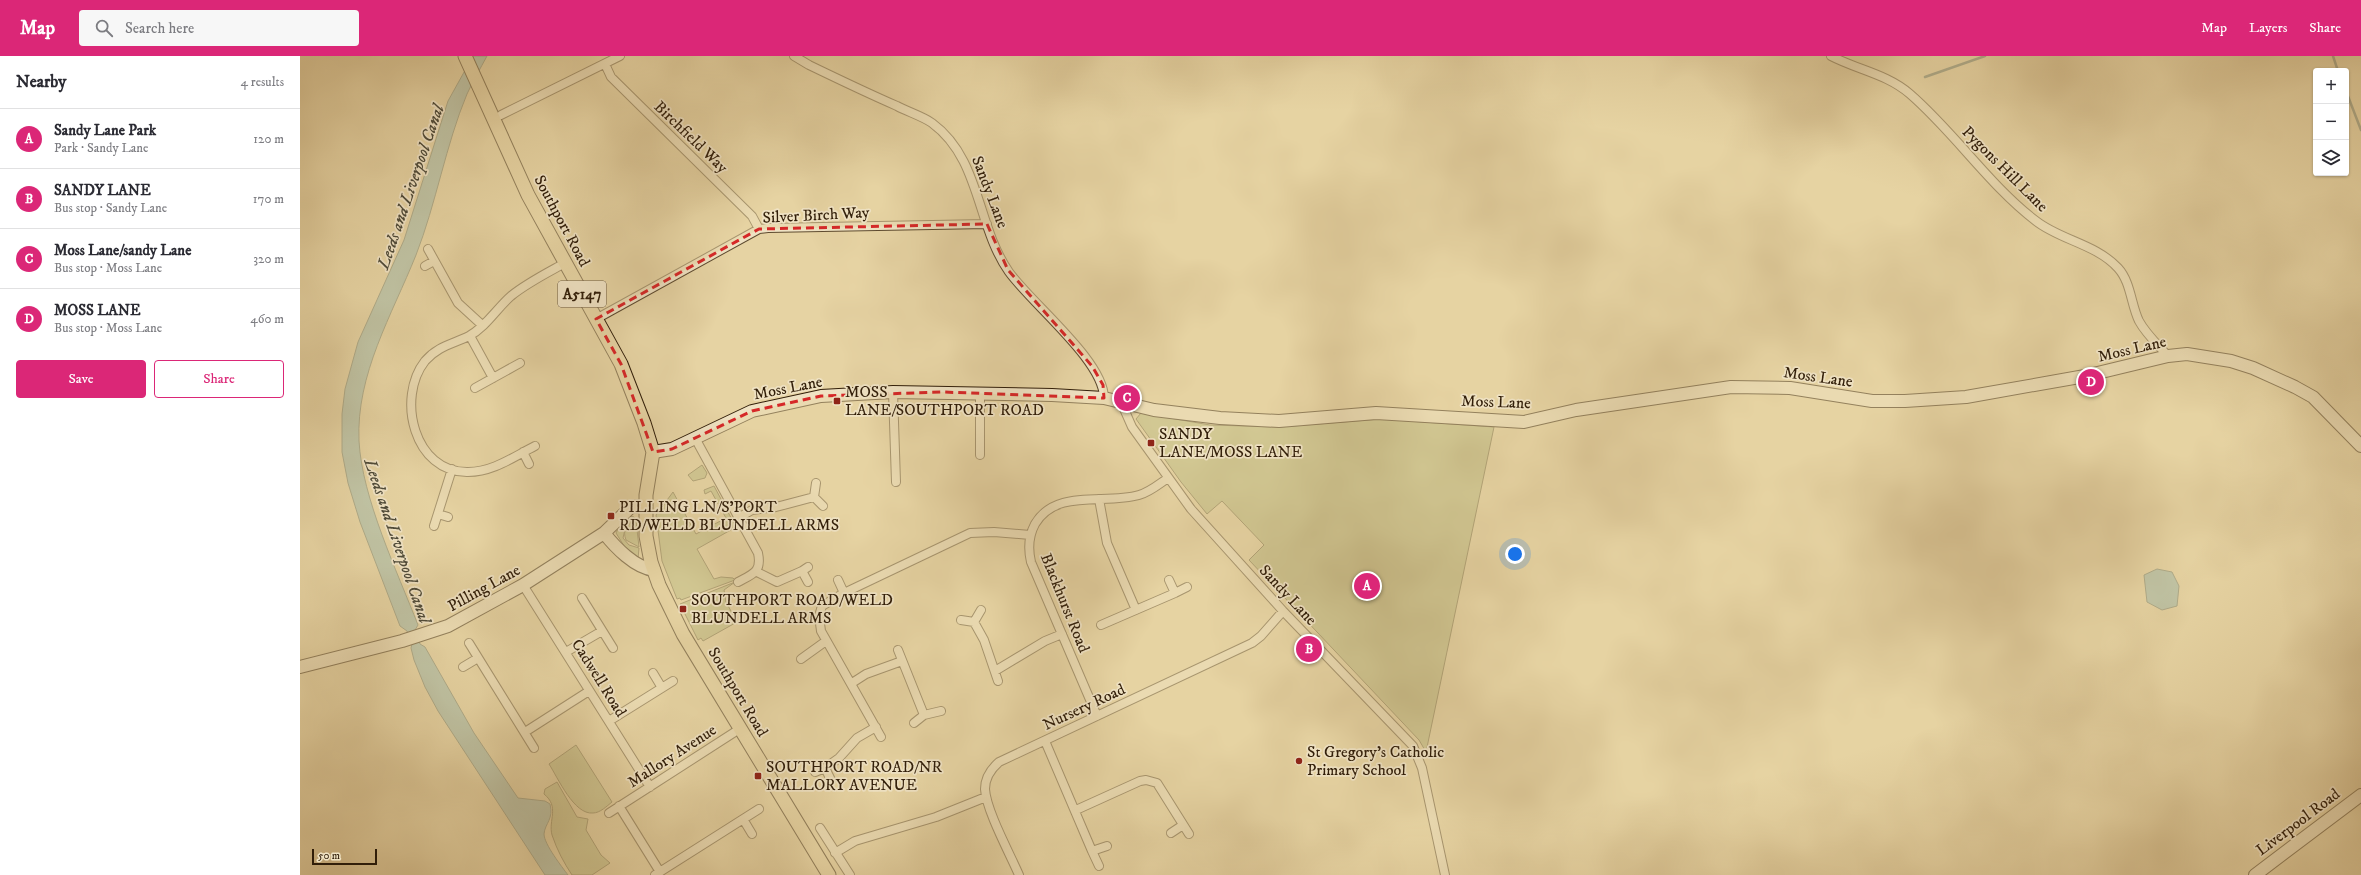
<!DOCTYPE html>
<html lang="en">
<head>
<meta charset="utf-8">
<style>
	:root { --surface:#fff; --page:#f7f7f7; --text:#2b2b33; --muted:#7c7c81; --line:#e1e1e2; --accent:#db2777 }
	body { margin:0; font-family:"IM FELL DW Pica",serif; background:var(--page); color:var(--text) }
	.controls { position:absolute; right:12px; top:12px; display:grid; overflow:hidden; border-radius:4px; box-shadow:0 1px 3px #0004 }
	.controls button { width:36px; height:36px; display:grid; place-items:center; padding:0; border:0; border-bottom:1px solid var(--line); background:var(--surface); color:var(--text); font:20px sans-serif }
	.scale { position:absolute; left:12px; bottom:10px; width:65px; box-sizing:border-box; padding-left:4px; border:2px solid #311e09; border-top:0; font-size:11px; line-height:14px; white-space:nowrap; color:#311e09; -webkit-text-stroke:3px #efe2c3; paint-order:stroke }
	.you { position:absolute; left:1215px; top:498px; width:14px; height:14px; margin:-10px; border:3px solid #fff; border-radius:50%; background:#1a73e8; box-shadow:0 0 0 6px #1a73e833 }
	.badge { display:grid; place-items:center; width:26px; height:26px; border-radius:50%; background:var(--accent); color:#fff; font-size:13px; font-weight:700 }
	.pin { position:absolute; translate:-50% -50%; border:2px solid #fff; box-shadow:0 1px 4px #0006 }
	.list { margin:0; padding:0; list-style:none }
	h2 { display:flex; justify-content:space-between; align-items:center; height:52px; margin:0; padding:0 16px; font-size:17px }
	h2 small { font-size:13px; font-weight:400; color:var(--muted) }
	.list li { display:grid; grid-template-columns:26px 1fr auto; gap:12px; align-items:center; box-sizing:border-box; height:60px; padding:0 16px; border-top:1px solid var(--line) }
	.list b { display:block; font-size:15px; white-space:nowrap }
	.list p { margin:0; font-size:13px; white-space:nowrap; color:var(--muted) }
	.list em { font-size:13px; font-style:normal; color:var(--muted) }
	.actions { display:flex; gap:8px; padding:12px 16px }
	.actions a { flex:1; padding:9px 0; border:1px solid var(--accent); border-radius:4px; text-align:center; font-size:14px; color:var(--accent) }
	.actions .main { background:var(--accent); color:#fff }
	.icon { flex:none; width:22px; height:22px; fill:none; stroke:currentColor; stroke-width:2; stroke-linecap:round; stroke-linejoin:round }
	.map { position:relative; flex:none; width:2061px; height:819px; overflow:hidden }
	header { display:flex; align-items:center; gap:24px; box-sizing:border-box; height:56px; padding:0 20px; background:var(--accent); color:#fff }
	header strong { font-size:19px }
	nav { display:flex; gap:22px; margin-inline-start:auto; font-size:14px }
	.search { width:280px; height:36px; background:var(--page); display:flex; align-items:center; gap:10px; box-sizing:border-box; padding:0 14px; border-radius:4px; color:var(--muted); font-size:15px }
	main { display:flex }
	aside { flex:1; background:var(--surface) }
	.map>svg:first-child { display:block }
	.green { fill:#bbbb81; stroke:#766c45 }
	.water { fill:#97b7ad; stroke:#6e7a6b }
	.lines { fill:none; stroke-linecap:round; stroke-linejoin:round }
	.stream { stroke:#6e7a6b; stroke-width:2.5 }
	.street-casing { stroke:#5e4b30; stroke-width:10 }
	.secondary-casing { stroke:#311e09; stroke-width:14 }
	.primary-casing { stroke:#311e09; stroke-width:15 }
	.street { stroke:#efe2c3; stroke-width:8 }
	.secondary { stroke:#efe2c3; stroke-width:12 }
	.primary { stroke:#e6d3a3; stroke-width:13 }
	.marked { fill:none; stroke:#d62828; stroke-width:3; stroke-dasharray:8 5; stroke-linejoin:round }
	.poi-dot { fill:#8f2418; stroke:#efe2c3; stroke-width:1.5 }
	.labels { text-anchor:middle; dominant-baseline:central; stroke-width:3.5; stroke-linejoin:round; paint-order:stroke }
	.shield { fill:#efe2c3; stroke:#6a5941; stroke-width:1 }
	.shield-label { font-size:15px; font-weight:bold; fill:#311e09 }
	.street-label { font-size:16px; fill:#311e09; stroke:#efe2c3 }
	.poi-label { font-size:16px; fill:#311e09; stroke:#efe2c3; text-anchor:start }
	.water-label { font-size:17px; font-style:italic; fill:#504c3a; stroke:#efe2c3 }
</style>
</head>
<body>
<header>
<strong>Map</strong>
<div class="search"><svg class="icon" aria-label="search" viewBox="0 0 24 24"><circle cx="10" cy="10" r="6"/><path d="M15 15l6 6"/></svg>Search here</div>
<nav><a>Map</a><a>Layers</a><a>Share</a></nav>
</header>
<main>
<aside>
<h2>Nearby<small>4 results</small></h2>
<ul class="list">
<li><span class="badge">A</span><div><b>Sandy Lane Park</b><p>Park · Sandy Lane</p></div><em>120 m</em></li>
<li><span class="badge">B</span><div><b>SANDY LANE</b><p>Bus stop · Sandy Lane</p></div><em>170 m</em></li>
<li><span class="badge">C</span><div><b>Moss Lane/sandy Lane</b><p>Bus stop · Moss Lane</p></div><em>320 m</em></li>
<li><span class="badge">D</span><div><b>MOSS LANE</b><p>Bus stop · Moss Lane</p></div><em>460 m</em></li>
</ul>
<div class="actions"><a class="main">Save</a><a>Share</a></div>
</aside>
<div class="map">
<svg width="2061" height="819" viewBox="0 0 2061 819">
	<rect width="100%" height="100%" fill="#e6d3a3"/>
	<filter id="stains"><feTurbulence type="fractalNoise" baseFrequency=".005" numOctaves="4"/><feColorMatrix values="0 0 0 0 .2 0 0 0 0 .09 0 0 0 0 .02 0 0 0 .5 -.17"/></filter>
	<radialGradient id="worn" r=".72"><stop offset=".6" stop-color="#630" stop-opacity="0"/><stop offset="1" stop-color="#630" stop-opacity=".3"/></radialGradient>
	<path class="green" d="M841,357l69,12 70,2 101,-8 113,8 -68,325 -7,-12 -170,-180 15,-15 -42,-44 -15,13 -26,-32 -45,-63z
		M402,409l5,8 -2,5 -12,3 -5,-6z
		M414,430l22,41 -39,22 17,30 7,-2 12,1 2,2 -54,20 -1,-2 -3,1 -15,-38 -6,-46 17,-23 23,42 30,-16 -15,-27 -6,3 -1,-4z
		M330,460l4,1 2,2 -10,6 -3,13 6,7 10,3 -1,11 -12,-10 -10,-16 5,-10z
		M336,465l3,26 -13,-7c-4,-10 1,-17 10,-19z
		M435,526l-11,8 2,12 11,20 -34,19 -2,-3 -3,2 -14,-28 2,-1 -6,-7z
		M276,689l36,57c-5,4 -12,11 -19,11 -19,2 -35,-35 -44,-49z
		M257,726l20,35 11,2 -2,11 15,25 9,8 -18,12h-20c-8,-12 -15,-25 -20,-40 -4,-15 8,-28 -8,-41l1,-5z"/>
	<path class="water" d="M173,0h14c-7,13 -14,25 -20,38 -21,50 -31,110 -51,161 -24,60 -60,119 -57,186 3,57 38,130 59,184l-3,5 5,14 5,3 49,86 44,65 27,3 5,3c4,15 -5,19 -6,30 0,10 18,33 24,41h-23l-107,-164 -13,-24 -11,-27 -3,-12 1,-4 -5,-13 -7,-5 -40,-104 -12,-39 -6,-31v-38l3,-25 13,-47 46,-102 44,-139z
		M1857,513l15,3 7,14 -2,20 -15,4 -15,-8 -3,-27z"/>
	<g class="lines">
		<path class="stream" d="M2033,0l5,15
			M1625,21l60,-21
			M2046,35l15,39"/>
		<defs>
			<path id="street" d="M494,0l15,9c29,14 58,28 88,41 11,6 25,10 35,17 49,36 44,102 77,149 23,32 95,89 95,126
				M1531,0c27,14 56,18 79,38 45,39 79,91 126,127 24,19 60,23 82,47 13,14 13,37 21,53 7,13 19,24 29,35
				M305,8l6,13 141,139 7,13
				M201,59l119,-59
				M128,193l30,54 24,22
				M125,210l9,-5
				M296,263l163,-90 9,-1 219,-4
				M170,280l23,42
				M175,332l45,-25
				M593,336l3,90
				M680,336v63
				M821,346l11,25 59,82 92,102 130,135 9,22 23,107
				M395,382l63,115c4,19 -5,21 -20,29
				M235,390c-22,11 -42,26 -67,26 -54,1 -72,-74 -43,-111 13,-15 28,-17 44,-25 17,-9 28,-28 42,-40 16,-13 36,-23 54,-33
				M223,396l6,12
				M516,427l-2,14 9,9
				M799,443l8,44 29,67
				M138,458l10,3
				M438,462l14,-8 24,-3 38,-10
				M134,470l18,-57
				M508,511l-6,4 6,11
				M457,516l20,10 25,-11
				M538,524l6,13 -22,13 -3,10 2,15 60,106
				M869,524l6,13 12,-6
				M223,529l127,202
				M544,537l126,-60 24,-1 36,3
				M282,542l31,50
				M661,564l13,2 7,-12
				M674,566l10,18 14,41
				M801,569l74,-32
				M169,587l65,105
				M598,594l26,65
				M266,596l36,-21
				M501,603l25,-18
				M163,611l15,-9
				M695,615l50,-30 17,-7
				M353,617l9,15
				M552,627l14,-9 36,-13
				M797,660l-66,-154c-3,-13 -3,-25 4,-38 21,-36 70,-19 104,-29 11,-3 20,-11 29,-17
				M309,665l64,-40
				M614,667l10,-8 17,-4
				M225,676l64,-41
				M745,685l47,110
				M525,712l14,-10 18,-20 19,-11
				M515,716l10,-4 6,12
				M319,750l41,66
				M776,754l64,-29 6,-1 11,3 32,51
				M309,757l132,-85
				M443,763l9,15
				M520,772l30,47
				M871,777l12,-8
				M535,797l20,-12 81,-24 50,-20
				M799,810l-7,-15 15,-5
				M355,819l104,-66
				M719,819c-9,-21 -33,-65 -34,-86 0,-12 6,-20 14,-27l253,-119 9,-7 22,-25"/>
			<path id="secondary" d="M353,396l19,-3 80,-38 69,-15 72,-4 159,3 52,3 50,12 66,8 59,3 97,-8 148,9 52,-12 155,-23 59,1 82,13h33l61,-4 119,-21 83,-20 19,-2 44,7 22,7 42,19 18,10 48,49
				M304,477c11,14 31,35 50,37
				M0,611l102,-26 46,-15 75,-41 81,-52 27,-26 15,-1
				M1955,819l106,-80"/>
			<path id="primary" d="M165,0l63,139 93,169 23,59 9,29 -7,43v41l5,26 8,23 24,49 146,241"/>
		</defs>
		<use href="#street" class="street-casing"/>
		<use href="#secondary" class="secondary-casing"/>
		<use href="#primary" class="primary-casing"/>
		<use href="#street" class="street"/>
		<use href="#secondary" class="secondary"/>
		<use href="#primary" class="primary"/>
	</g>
	<path d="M0 0H2061V819H0ZM687,168l21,46 84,96 11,19 1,13 -161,-6 -122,4 -69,15 -80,38 -19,3 -32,-88 -25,-45 163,-90z" fill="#e6d3a3" fill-opacity=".55" fill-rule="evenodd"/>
	<path class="marked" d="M687,168l21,46 84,96 11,19 1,13 -161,-6 -122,4 -69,15 -80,38 -19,3 -32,-88 -25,-45 163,-90z"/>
	<g class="poi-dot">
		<rect x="533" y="341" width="8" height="8" rx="2"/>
		<rect x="847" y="383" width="8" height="8" rx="2"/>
		<rect x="307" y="456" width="8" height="8" rx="2"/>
		<rect x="379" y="549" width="8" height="8" rx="2"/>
		<circle cx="999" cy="705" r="4"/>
		<rect x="454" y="716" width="8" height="8" rx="2"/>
	</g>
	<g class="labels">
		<rect class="shield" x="258" y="225" width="48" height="26" rx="3"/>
		<g class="shield-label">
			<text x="282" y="238">A5147</text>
		</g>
		<g class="street-label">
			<text transform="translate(391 81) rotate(44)">Birchfield Way</text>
			<text transform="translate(1705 113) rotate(45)">Pygons Hill Lane</text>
			<text transform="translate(690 136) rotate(69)">Sandy Lane</text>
			<text transform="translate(516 159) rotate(-3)">Silver Birch Way</text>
			<text transform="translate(262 165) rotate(62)">Southport Road</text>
			<text transform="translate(1832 293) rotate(-13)">Moss Lane</text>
			<text transform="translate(1518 321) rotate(8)">Moss Lane</text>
			<text transform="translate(488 332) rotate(-11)">Moss Lane</text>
			<text transform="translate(1196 346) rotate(2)">Moss Lane</text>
			<text transform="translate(184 532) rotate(-29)">Pilling Lane</text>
			<text transform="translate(988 539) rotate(47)">Sandy Lane</text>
			<text transform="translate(765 547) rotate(68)">Blackhurst Road</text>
			<text transform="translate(299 622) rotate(58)">Cadwell Road</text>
			<text transform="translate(438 636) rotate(59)">Southport Road</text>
			<text transform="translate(784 651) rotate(-25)">Nursery Road</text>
			<text transform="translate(372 700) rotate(-33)">Mallory Avenue</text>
			<text transform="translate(1998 766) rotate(-37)">Liverpool Road</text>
		</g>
		<g class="poi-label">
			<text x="545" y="336">MOSS<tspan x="545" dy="18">LANE/SOUTHPORT ROAD</tspan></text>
			<text x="859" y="378">SANDY<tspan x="859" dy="18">LANE/MOSS LANE</tspan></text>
			<text x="319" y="451">PILLING LN/S'PORT<tspan x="319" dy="18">RD/WELD BLUNDELL ARMS</tspan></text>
			<text x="391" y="544">SOUTHPORT ROAD/WELD<tspan x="391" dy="18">BLUNDELL ARMS</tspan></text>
			<text x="1007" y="696">St Gregory's Catholic<tspan x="1007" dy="18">Primary School</tspan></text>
			<text x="466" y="711">SOUTHPORT ROAD/NR<tspan x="466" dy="18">MALLORY AVENUE</tspan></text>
		</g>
		<g class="water-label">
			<text transform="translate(111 131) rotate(-71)">Leeds and Liverpool Canal</text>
			<text transform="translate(97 485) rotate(71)">Leeds and Liverpool Canal</text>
		</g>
	</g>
	<rect width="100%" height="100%" filter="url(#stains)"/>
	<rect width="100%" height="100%" fill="url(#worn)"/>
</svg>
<div class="controls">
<button>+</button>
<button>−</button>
<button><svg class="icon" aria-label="layers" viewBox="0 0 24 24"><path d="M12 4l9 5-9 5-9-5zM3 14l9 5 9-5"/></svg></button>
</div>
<div class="scale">50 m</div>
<div class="you"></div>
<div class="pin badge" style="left:1067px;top:530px">A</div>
<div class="pin badge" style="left:1009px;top:593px">B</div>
<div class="pin badge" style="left:827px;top:342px">C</div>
<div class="pin badge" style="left:1791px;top:326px">D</div>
</div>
</main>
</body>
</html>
